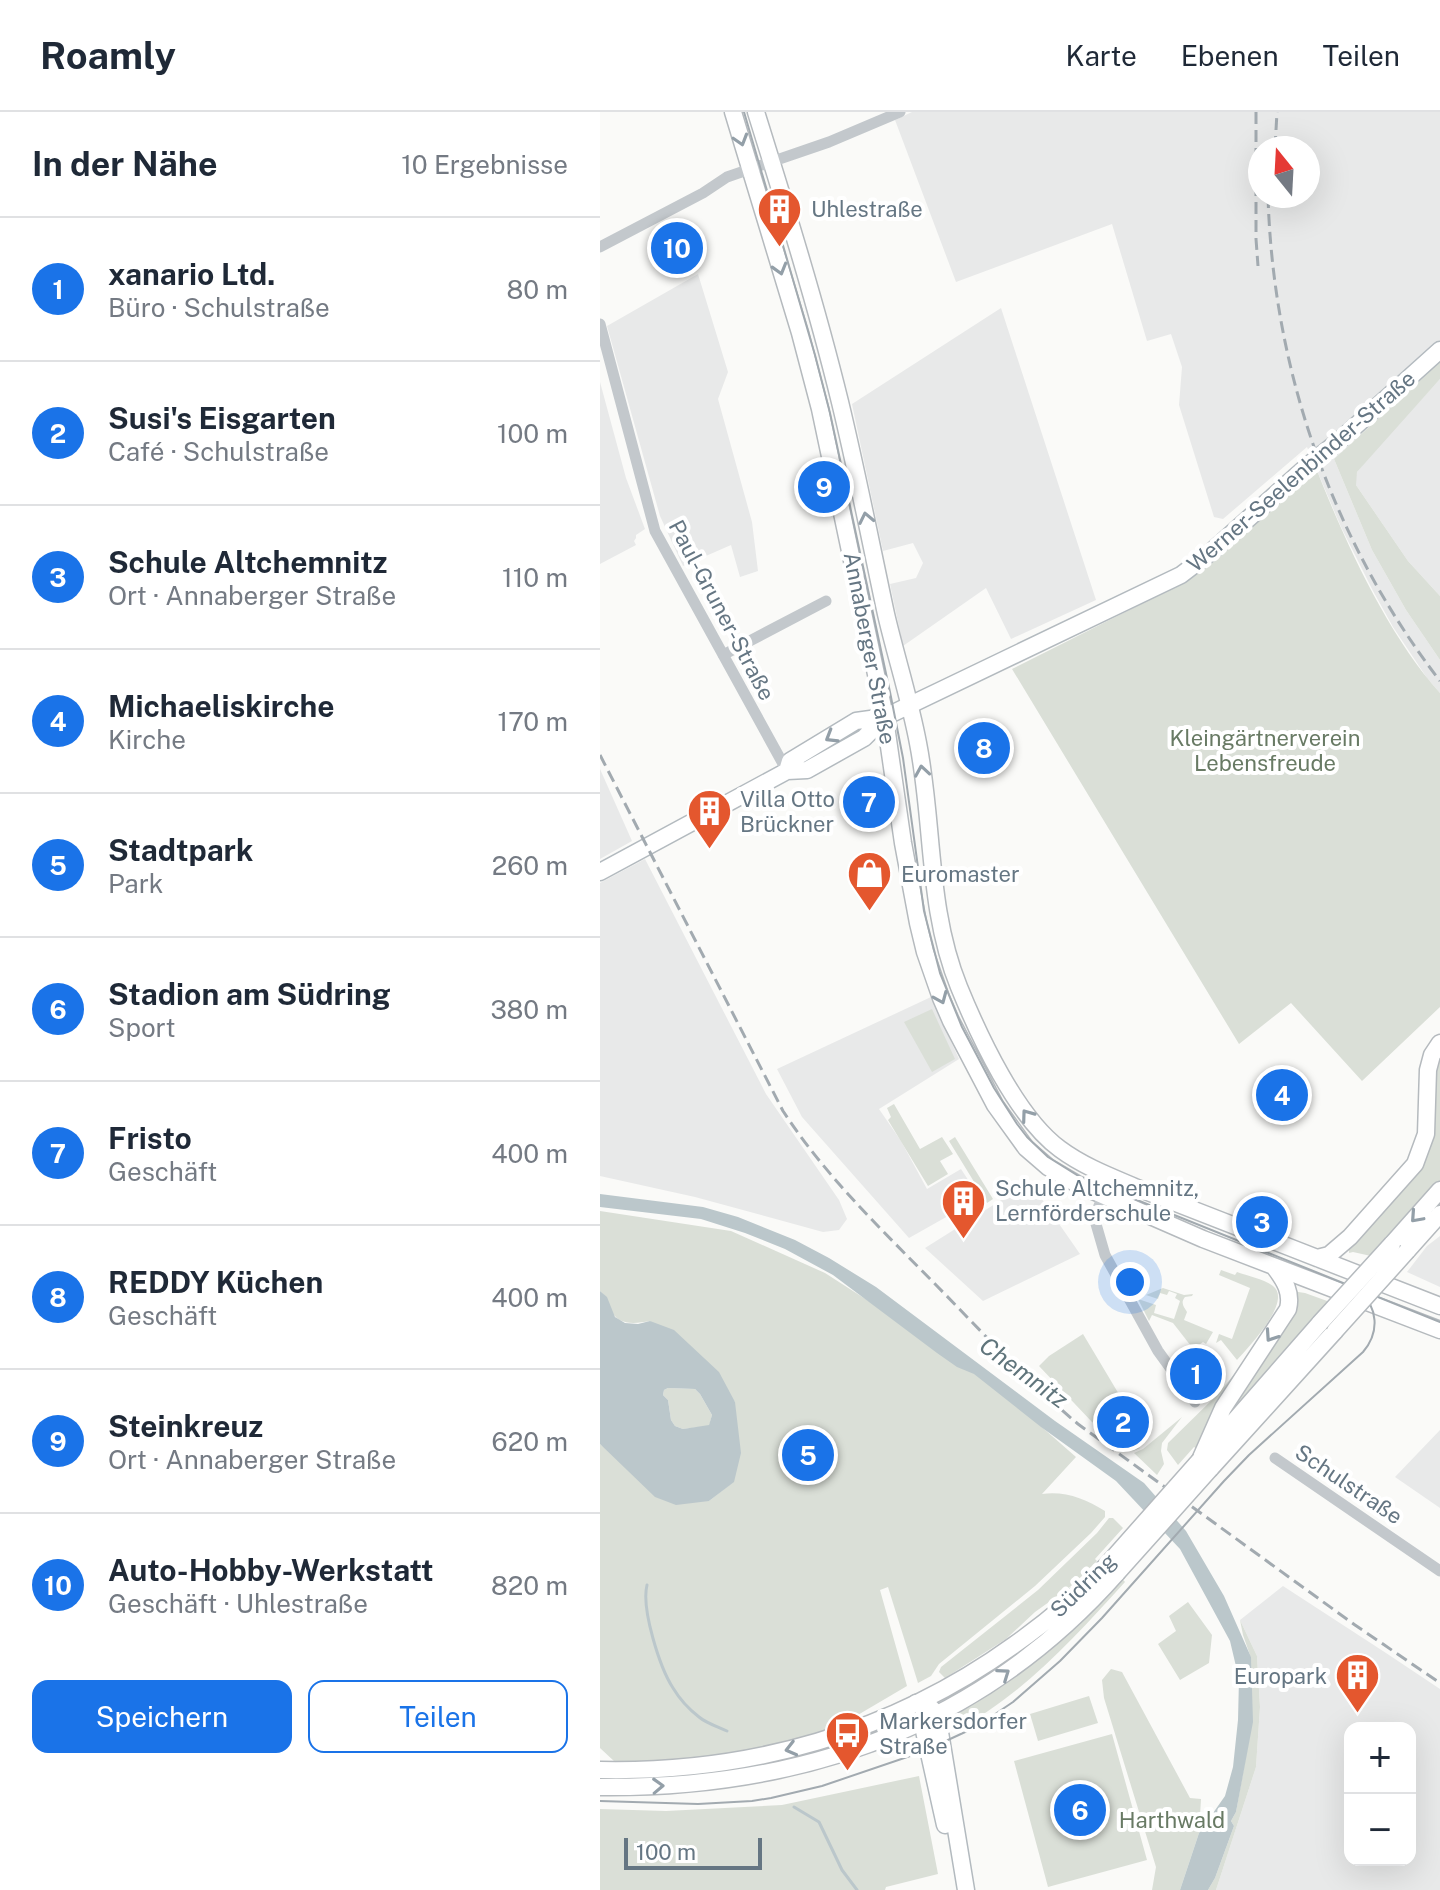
<!DOCTYPE html>
<html lang="de">
<head>
<meta charset="utf-8">
<style>
	:root { --surface:#fff; --page:#f2f2f3; --text:#1f2937; --muted:#747a83; --line:#e0e1e3; --accent:#1a73e8 }
	body { margin:0; font-family:"Public Sans",sans-serif; background:var(--page); color:var(--text) }
	.controls { position:absolute; right:24px; bottom:24px; display:grid; overflow:hidden; border-radius:16px; box-shadow:0 8px 32px #0002 }
	.controls button { width:72px; height:72px; display:grid; place-items:center; padding:0; border:0; border-bottom:2px solid var(--line); background:var(--surface); color:var(--text); font:40px sans-serif }
	.compass { position:absolute; left:648px; top:24px; width:72px; height:72px; border-radius:50%; background:var(--surface); box-shadow:0 8px 32px #0002; rotate:342deg }
	.scale { position:absolute; left:24px; bottom:20px; width:138px; box-sizing:border-box; padding-left:8px; border:4px solid #657683; border-top:0; font-size:22px; line-height:28px; white-space:nowrap; color:#657683; -webkit-text-stroke:6px #fff; paint-order:stroke }
	.you { position:absolute; left:530px; top:1170px; width:28px; height:28px; margin:-20px; border:6px solid #fff; border-radius:50%; background:#1a73e8; box-shadow:0 0 0 12px #1a73e833 }
	.badge { display:grid; place-items:center; width:52px; height:52px; border-radius:50%; background:var(--accent); color:#fff; font-size:26px; font-weight:700 }
	.pin { position:absolute; translate:-50% -50%; border:4px solid #fff; box-shadow:0 2px 8px #0006 }
	.list { margin:0; padding:0; list-style:none }
	h2 { display:flex; justify-content:space-between; align-items:center; height:104px; margin:0; padding:0 32px; font-size:34px }
	h2 small { font-size:26px; font-weight:400; color:var(--muted) }
	.list li { display:grid; grid-template-columns:52px 1fr auto; gap:24px; align-items:center; box-sizing:border-box; height:144px; padding:0 32px; border-top:2px solid var(--line) }
	.list b { display:block; font-size:30px; white-space:nowrap }
	.list p { margin:0; font-size:26px; white-space:nowrap; color:var(--muted) }
	.list em { font-size:26px; font-style:normal; color:var(--muted) }
	.actions { display:flex; gap:16px; padding:24px 32px }
	.actions a { flex:1; padding:18px 0; border:2px solid var(--accent); border-radius:16px; text-align:center; font-size:28px; color:var(--accent) }
	.actions .main { background:var(--accent); color:#fff }
	.map { position:relative; flex:none; width:840px; height:1778px; overflow:hidden }
	header { display:flex; align-items:center; gap:48px; box-sizing:border-box; height:112px; padding:0 40px; background:var(--surface); border-bottom:2px solid var(--line) }
	header strong { font-size:38px }
	nav { display:flex; gap:44px; margin-inline-start:auto; font-size:28px }
	main { display:flex }
	aside { flex:1; background:var(--surface) }
	.map>svg:first-child { display:block }
	.built { fill:#e8e9e9; fill-rule:evenodd }
	.green { fill:#dadfd7 }
	.water { fill:#bbc7cb; fill-rule:evenodd }
	.lines { fill:none; stroke-linecap:round; stroke-linejoin:round }
	.stream { stroke:#bbc7cb; stroke-width:3 }
	.secondary-casing { stroke:#b3babf; stroke-width:19 }
	.primary-casing { stroke:#b5babe; stroke-width:19 }
	.minor { stroke:#c3c8cc; stroke-width:11 }
	.secondary { stroke:#fff; stroke-width:16 }
	.primary { stroke:#fff; stroke-width:16 }
	.tram { stroke:#a2aab0; stroke-width:2 }
	.rail { stroke:#a2aab0; stroke-width:3; stroke-dasharray:12 6; stroke-linecap:butt }
	.primary-bridge-casing { stroke:#b5babe; stroke-width:19; stroke-linecap:butt }
	.primary-bridge { stroke:#fff; stroke-width:16 }
	.oneway { stroke:#939fa8 }
	.labels { text-anchor:middle; dominant-baseline:central; stroke-width:8; stroke-linejoin:round; paint-order:stroke }
	.poi-label { font-size:22px; fill:#657683; stroke:#fff; text-anchor:start }
	.street-label { font-size:22px; fill:#657683; stroke:#fff }
	.park-label { font-size:22px; fill:#687a64; stroke:#fff }
	.water-label { font-size:24px; font-style:italic; fill:#60757c; stroke:#fff }
</style>
</head>
<body>
<header>
<strong>Roamly</strong>
<nav><a>Karte</a><a>Ebenen</a><a>Teilen</a></nav>
</header>
<main>
<aside>
<h2>In der Nähe<small>10 Ergebnisse</small></h2>
<ul class="list">
<li><span class="badge">1</span><div><b>xanario Ltd.</b><p>Büro · Schulstraße</p></div><em>80 m</em></li>
<li><span class="badge">2</span><div><b>Susi's Eisgarten</b><p>Café · Schulstraße</p></div><em>100 m</em></li>
<li><span class="badge">3</span><div><b>Schule Altchemnitz</b><p>Ort · Annaberger Straße</p></div><em>110 m</em></li>
<li><span class="badge">4</span><div><b>Michaeliskirche</b><p>Kirche</p></div><em>170 m</em></li>
<li><span class="badge">5</span><div><b>Stadtpark</b><p>Park</p></div><em>260 m</em></li>
<li><span class="badge">6</span><div><b>Stadion am Südring</b><p>Sport</p></div><em>380 m</em></li>
<li><span class="badge">7</span><div><b>Fristo</b><p>Geschäft</p></div><em>400 m</em></li>
<li><span class="badge">8</span><div><b>REDDY Küchen</b><p>Geschäft</p></div><em>400 m</em></li>
<li><span class="badge">9</span><div><b>Steinkreuz</b><p>Ort · Annaberger Straße</p></div><em>620 m</em></li>
<li><span class="badge">10</span><div><b>Auto-Hobby-Werkstatt</b><p>Geschäft · Uhlestraße</p></div><em>820 m</em></li>
</ul>
<div class="actions"><a class="main">Speichern</a><a>Teilen</a></div>
</aside>
<div class="map">
<svg width="840" height="1778" viewBox="0 0 840 1778">
	<rect width="100%" height="100%" fill="#fafaf8"/>
	<path class="built" d="M312,0h528v250l-106,97 38,91 34,60 34,50v33l-13,-15 -34,-51 -20,-36 -32,-64 -34,-80 -84,72 -9,-2 -35,-112 3,-38 -11,-33 -24,7 -35,-117 -156,58 -61,-162zM660,36h48v48h-48z
		M98,162l30,98 -10,27 34,123 6,49 -18,6 -9,-32 -48,21 -23,-50 -53,-190z
		M401,196l95,292 -85,39 -25,-51 -83,58 -13,-62 26,-6 7,-15 -10,-20 -30,8 -31,-147z
		M840,267v217l-32,-35 -52,-76 -1,-6 2,-7 14,-18z
		M0,270l26,96 19,51 -9,6v3l-2,3 2,4 -36,19z
		M0,657l32,72 -32,18z
		M45,747l121,235 73,106 8,19 -8,11 -16,2 -128,-35 -95,-21v-293z
		M331,885l28,62 -80,50 22,32 26,48 34,-20 19,29 -71,40 -107,-121 -25,-48z
		M430,1070l50,72 -97,47 -58,-53z
		M840,1124v51l-33,-15 20,-26z
		M840,1318v78l-45,-31z
		M683,1474l103,67 54,36v201h-224l40,-123 4,-60 -3,-51 -17,-36zM750,1616h60v132h-60z"/>
	<path class="green" d="M840,250v17l-83,93 -1,13 52,76 32,35v64l-34,-50 -34,-60 -38,-91z
		M716,356c29,74 71,166 124,225v314l-78,74 -71,-78 -52,41 -227,-375 163,-82z
		M332,897l23,50 -23,13 -28,-50z
		M840,931v147l-69,66 -18,-4 -4,1v-8l66,-81z
		M294,992l26,45 22,-12 11,17 -13,7 8,13 -20,12 -40,-66 3,-3 -4,-9z
		M355,1025l38,62 -6,4 -38,-62z
		M0,1099l131,20 94,42 154,99 97,85 -34,37c24,-3 43,5 63,17v6l-14,16 -56,53 -96,78 -8,12 -13,7 -30,-96 -8,3 27,96 -73,43 -53,17 -94,16h-72l-15,-14v-304l12,9 97,48 24,-19 2,-80 -85,-81c-16,3 -33,5 -40,-13 -3,-8 -3,-11 -10,-17z
		M621,1158l14,5 2,-3c11,4 27,7 36,14 20,15 -25,62 -36,74l-16,-20 -5,3 3,-9 13,5 18,-51 -31,-13z
		M563,1176l21,7 9,-1 -1,2 -7,1c-5,6 -1,10 2,15l-3,8 29,12 -7,12 -3,-2 -4,3 2,3 -3,7 -25,-32 -21,-8 -3,6 -11,-22 18,6 -2,8 20,6 6,-18 -5,-3 2,-4 -8,-3 -2,4 -7,-2 -2,6 -12,-4z
		M692,1179l13,2 25,9 -99,112 -1,-1z
		M483,1222l40,67 -19,15 36,32 -7,3 -5,-3 -36,-26 -53,-56 10,-10z
		M653,1240l-56,97 -3,-2 -16,18 -11,-15 1,-7 48,-47z
		M68,1276l27,1 5,5 12,21 -3,11 -26,3 -8,-3 -4,-6 -3,-20 -5,-5 1,-5z
		M582,1305l-20,26 -1,8 3,13 -7,11 -23,-22 9,-4z
		M509,1406h4l10,10 -28,31 2,2 -20,21 -42,30 -29,27 -61,39 -6,-6 2,-5 97,-77 59,-57z
		M520,1464l5,6c-52,57 -102,113 -170,149 0,-8 7,-14 5,-23z
		M588,1490l24,33 -3,28 -29,17 -22,-36 18,-13 -7,-15z
		M640,1508l17,36 3,51 -4,60 -40,123h-8l7,-12 19,-52 -3,-5 5,-9 16,-90 -1,-64 -8,-23z
		M511,1557l11,3 68,126 11,1 -2,34 -19,57h-28l4,-23 -52,-169 -2,-18z
		M489,1584l9,27 -60,18 -8,-27z
		M512,1622l35,126 -99,27 -34,-126z
		M319,1664l19,98 -52,13 -1,3h-285v-81l66,2 116,-6z"/>
	<path class="water" d="M0,1082l103,13 35,10 57,23 34,18 47,29 179,134 89,62 42,48 38,65 27,61 2,65 -17,90 -5,9 3,5 -19,52 -7,12h-28l19,-57 26,-37 8,-29 5,-47 1,-41 -9,-38 -50,-92 -64,-68 -75,-54 -67,-53 -17,-7 -20,-14 -104,-78 -48,-26 -40,-16 -44,-14 -101,-12z
		M0,1179l7,6 8,20 10,6 13,1 12,-3 24,9 45,42 16,30 6,51 -7,29 -25,19 -33,4 -21,-8 -55,-53zM68,1276l27,1 5,5 12,21 -3,10 -26,4 -8,-3 -4,-6 -3,-20 -5,-5 1,-5z"/>
	<g class="lines">
		<path class="stream" d="M47,1473c-6,24 13,83 26,103 6,10 17,22 26,29 7,6 19,10 28,14
			M194,1695l25,15 23,48 15,20"/>
		<defs>
			<path id="secondary" d="M187,659l3,-10 66,-40 29,-4 296,-142 30,-23 94,-84 35,-28 100,-90
				M0,760l187,-101 20,-1 57,-32 21,-21
				M316,1591l14,4 7,7 29,176
				M325,1595l-3,15 23,103"/>
			<path id="primary" d="M133,0l67,221 20,76 64,303 19,131 15,80 7,29 16,46 10,23 44,84 31,43 22,19 29,17 126,55 237,91
				M156,0c30,96 60,192 84,290 17,70 31,142 46,212 10,43 24,86 32,129 16,81 9,166 41,244 20,49 58,131 101,162 23,17 49,27 75,38l305,119
				M792,1132l48,-54
				M807,1139l33,-37
				M717,1146l12,-3 21,-18 65,-73 11,-30 2,-64 4,-15 8,-12
				M609,1338l111,-127
				M600,1348l23,-52 65,-99c4,-16 -3,-28 -13,-41
				M610,1357l125,-138
				M0,1658c150,3 292,-37 414,-125 34,-24 65,-50 93,-80
				M0,1675c202,2 381,-60 517,-214"/>
		</defs>
		<use href="#secondary" class="secondary-casing"/>
		<use href="#primary" class="primary-casing"/>
		<path class="minor" d="M0,135l103,-54 24,-16 102,-35 71,-30
			M0,212l55,207 132,240
			M123,543l103,-54
			M503,1084l-7,17v11l9,31 53,96 37,51
			M675,1346l165,113"/>
		<use href="#secondary" class="secondary"/>
		<use href="#primary" class="primary"/>
		<path class="tram" d="M144,0l71,243 15,58 60,279 13,66 21,153 16,62 22,54 32,61 23,36 10,13 21,20 32,20 360,145
			M0,1689l98,3 54,-3 19,-3 51,-12 100,-34 54,-25 37,-25 47,-41 42,-43 122,-137 25,-26 114,-103c17,-20 15,-44 -4,-63"/>
		<path class="rail" d="M656,0v127l2,27
			M675,36l2,-36
			M668,84c5,175 65,346 172,485
			M0,643l183,356c43,66 100,120 154,175 46,47 91,96 141,138l277,201 85,58"/>
		<defs>
			<path id="primary-bridge" d="M720,1211l72,-79
				M735,1219l72,-80
				M507,1453l93,-105
				M517,1461l93,-104"/>
		</defs>
		<use href="#primary-bridge" class="primary-bridge-casing"/>
		<use href="#primary-bridge" class="primary-bridge"/>
	</g>
	<defs><path id="oneway-chevron" d="M-2-3.5L2.5 0L-2 3.5" fill="none" stroke-width="1.6" stroke-linecap="round" stroke-linejoin="round" transform="scale(2)"/></defs>
	<g class="oneway">
		<use href="#oneway-chevron" transform="translate(141 28) rotate(73)"/>
		<use href="#oneway-chevron" transform="translate(180 157) rotate(74)"/>
		<use href="#oneway-chevron" transform="translate(266 406) rotate(-102)"/>
		<use href="#oneway-chevron" transform="translate(231 625) rotate(149)"/>
		<use href="#oneway-chevron" transform="translate(322 659) rotate(-99)"/>
		<use href="#oneway-chevron" transform="translate(341 886) rotate(67)"/>
		<use href="#oneway-chevron" transform="translate(427 1003) rotate(-126)"/>
		<use href="#oneway-chevron" transform="translate(816 1105) rotate(132)"/>
		<use href="#oneway-chevron" transform="translate(671 1224) rotate(124)"/>
		<use href="#oneway-chevron" transform="translate(404 1562) rotate(-35)"/>
		<use href="#oneway-chevron" transform="translate(191 1637) rotate(166)"/>
		<use href="#oneway-chevron" transform="translate(58 1674) rotate(-2)"/>
	</g>
	<defs>
		<symbol id="building-pin" viewBox="-11 -11 22 30"><path d="M0 17L-7.5 6A9.5 9.5 0 1 1 7.5 6Z" fill="#e4572e" stroke="#fff"/><path d="M-4-6H4V6H1V3H-1V6H-4ZM-2.5-4.3h1.7v1.8h-1.7ZM.8-4.3h1.7v1.8H.8ZM-2.5-1h1.7V.8h-1.7ZM.8-1h1.7V.8H.8Z" fill="#fff"/></symbol>
		<symbol id="shop-pin" viewBox="-11 -11 22 30"><path d="M0 17L-7.5 6A9.5 9.5 0 1 1 7.5 6Z" fill="#e4572e" stroke="#fff"/><path d="M-5-2.5h2.3a2.7 3.5 0 0 1 5.4 0H5L5.5 6h-11ZM-1.5-2.5h3a1.5 2.3 0 0 0-3 0Z" fill="#fff"/></symbol>
		<symbol id="bus-pin" viewBox="-11 -11 22 30"><path d="M0 17L-7.5 6A9.5 9.5 0 1 1 7.5 6Z" fill="#e4572e" stroke="#fff"/><path d="M-5-6H5V4H4V6H2V4H-2V6H-4V4H-5ZM-3.5-4V0h7V-4ZM-3.5 1.2v1.5H-2V1.2ZM2 1.2v1.5H3.5V1.2Z" fill="#fff"/></symbol>
	</defs>
	<g fill-rule="evenodd">
		<use href="#building-pin" x="154" y="72" width="51" height="69"/>
		<use href="#building-pin" x="84" y="674" width="51" height="69"/>
		<use href="#shop-pin" x="244" y="736" width="51" height="69"/>
		<use href="#building-pin" x="338" y="1064" width="51" height="69"/>
		<use href="#building-pin" x="732" y="1538" width="51" height="69"/>
		<use href="#bus-pin" x="222" y="1596" width="51" height="69"/>
	</g>
	<g class="labels">
		<g class="poi-label">
			<text x="211" y="97">Uhlestraße</text>
			<text x="140" y="687">Villa Otto<tspan x="140" dy="25">Brückner</tspan></text>
			<text x="301" y="762">Euromaster</text>
			<text x="395" y="1076">Schule Altchemnitz,<tspan x="395" dy="25">Lernförderschule</tspan></text>
			<text x="727" y="1564" text-anchor="end">Europark</text>
			<text x="279" y="1609">Markersdorfer<tspan x="279" dy="25">Straße</tspan></text>
		</g>
		<g class="street-label">
			<text transform="translate(701 359) rotate(-41)">Werner-Seelenbinder-Straße</text>
			<text transform="translate(122 498) rotate(62)">Paul-Gruner-Straße</text>
			<text transform="translate(270 536) rotate(79)">Annaberger Straße</text>
			<text transform="translate(749 1372) rotate(34)">Schulstraße</text>
			<text transform="translate(483 1473) rotate(-44)">Südring</text>
		</g>
		<g class="park-label">
			<text x="665" y="626">Kleingärtnerverein<tspan x="665" dy="25">Lebensfreude</tspan></text>
			<text x="572" y="1708">Harthwald</text>
		</g>
		<g class="water-label">
			<text transform="translate(424 1260) rotate(36)">Chemnitz</text>
		</g>
	</g>
</svg>
<div class="controls">
<button>+</button>
<button>−</button>
</div>
<svg class="compass" viewBox="-18 -18 36 36"><path d="M0-13l5 13h-10z" fill="#e53935"/><path d="M0 13l5-13h-10z" fill="#747a83"/></svg>
<div class="scale">100 m</div>
<div class="you"></div>
<div class="pin badge" style="left:596px;top:1262px">1</div>
<div class="pin badge" style="left:523px;top:1310px">2</div>
<div class="pin badge" style="left:662px;top:1110px">3</div>
<div class="pin badge" style="left:682px;top:983px">4</div>
<div class="pin badge" style="left:208px;top:1343px">5</div>
<div class="pin badge" style="left:480px;top:1698px">6</div>
<div class="pin badge" style="left:269px;top:690px">7</div>
<div class="pin badge" style="left:384px;top:636px">8</div>
<div class="pin badge" style="left:224px;top:375px">9</div>
<div class="pin badge" style="left:77px;top:136px">10</div>
</div>
</main>
</body>
</html>
